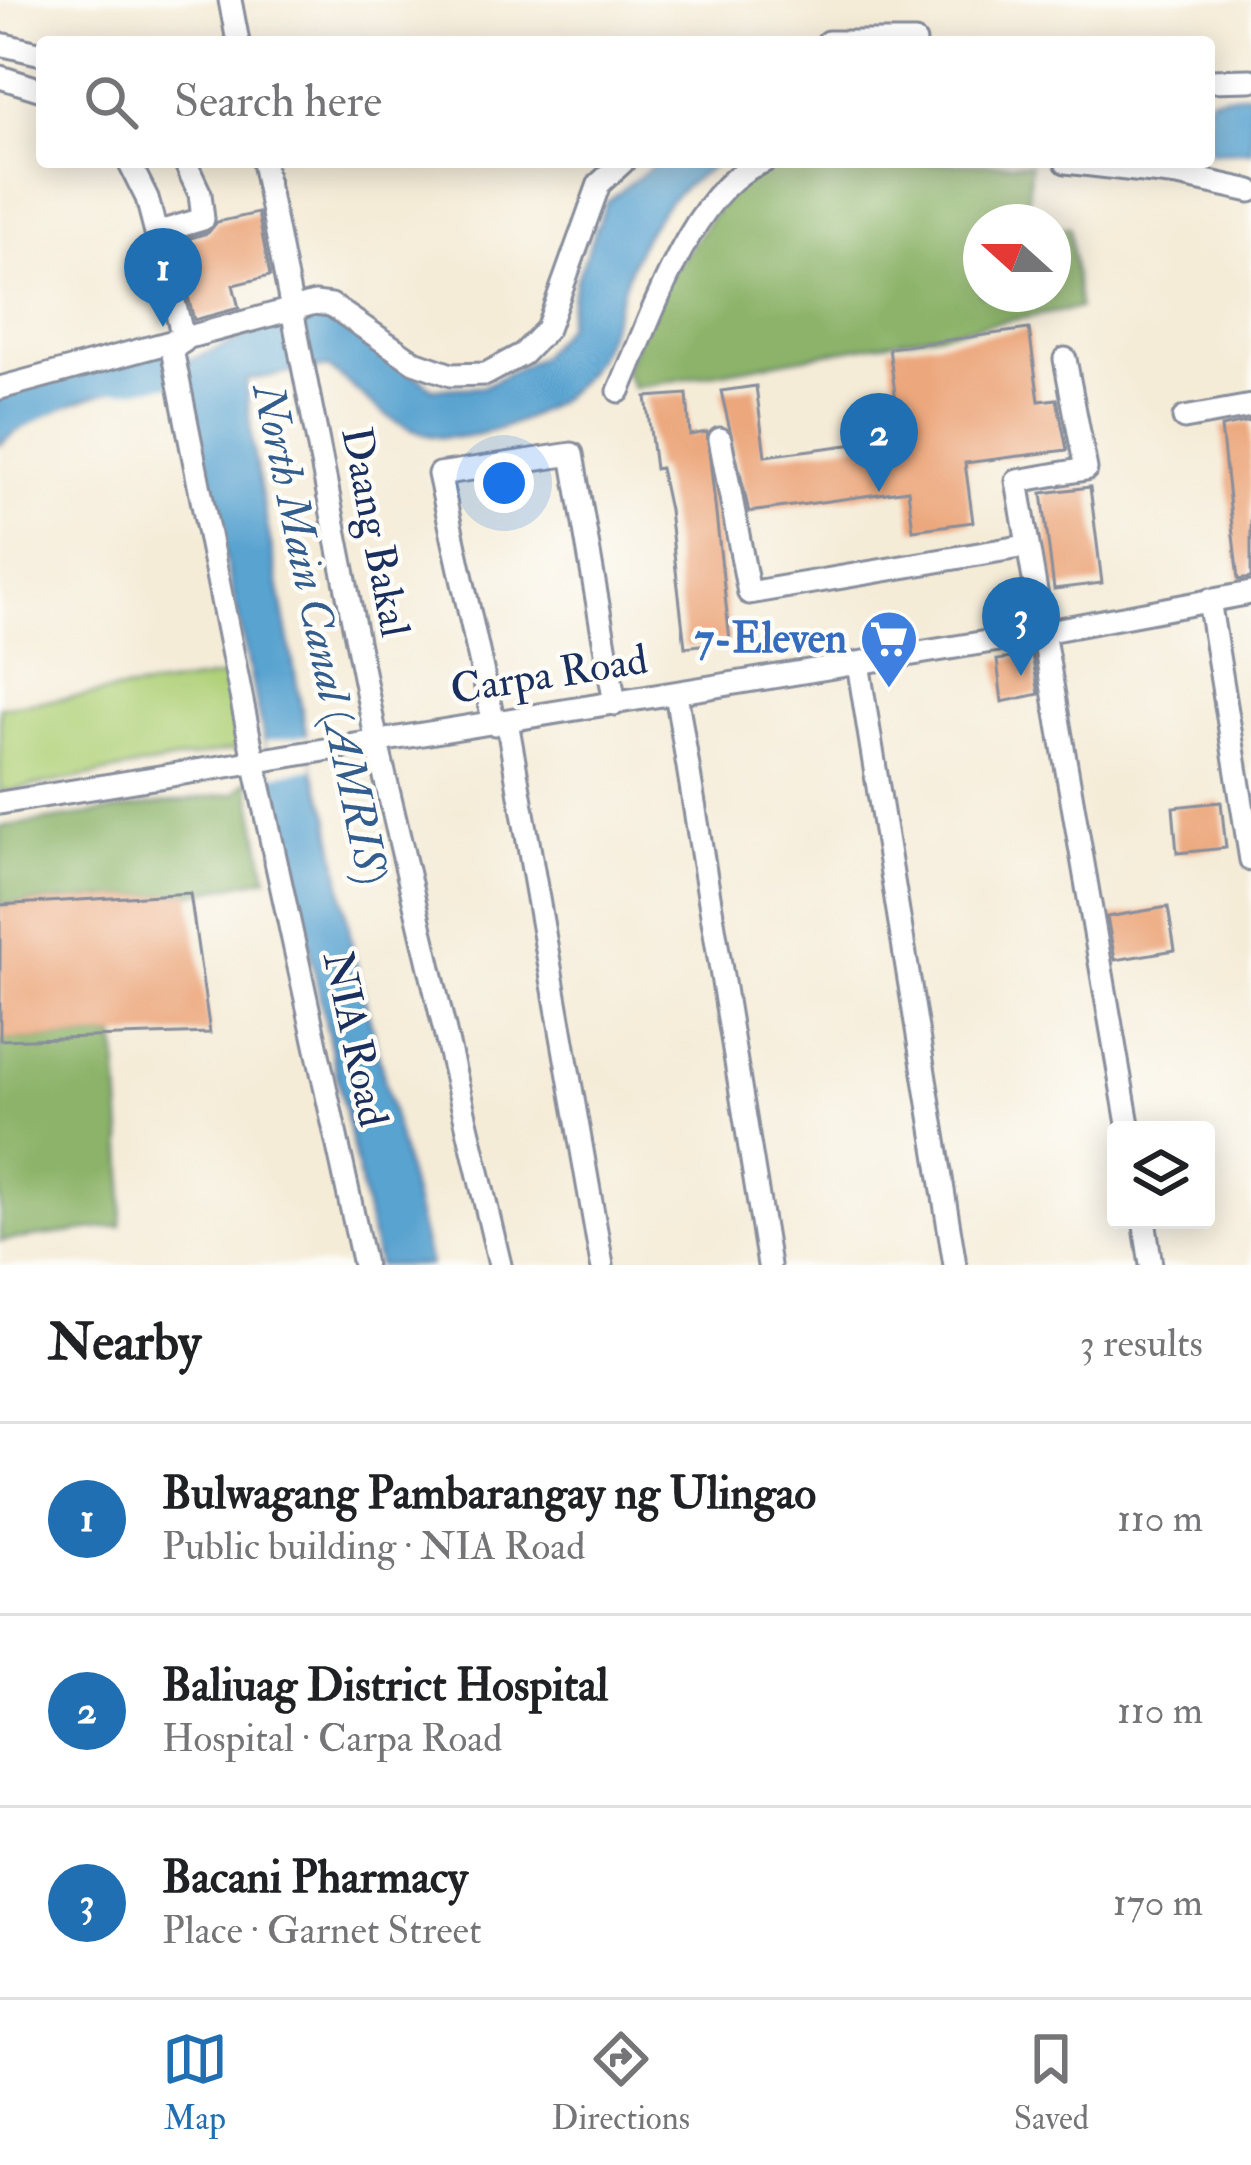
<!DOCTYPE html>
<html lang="en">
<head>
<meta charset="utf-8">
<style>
	:root { --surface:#fff; --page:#f2f2f2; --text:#202124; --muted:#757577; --line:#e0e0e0; --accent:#1f6fb2 }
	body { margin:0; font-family:"IM FELL Double Pica",serif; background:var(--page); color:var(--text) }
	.controls { position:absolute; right:36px; bottom:36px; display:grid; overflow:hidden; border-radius:12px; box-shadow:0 6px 30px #0003 }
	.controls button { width:108px; height:108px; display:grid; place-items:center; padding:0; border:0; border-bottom:3px solid var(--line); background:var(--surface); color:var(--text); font:60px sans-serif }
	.compass { position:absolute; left:963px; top:204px; width:108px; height:108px; border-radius:50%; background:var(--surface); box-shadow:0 6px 30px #0003; rotate:291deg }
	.you { position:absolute; left:504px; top:483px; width:42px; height:42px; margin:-30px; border:9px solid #fff; border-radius:50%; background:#1a73e8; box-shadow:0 0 0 18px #1a73e833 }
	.badge { display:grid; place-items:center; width:78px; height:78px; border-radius:50%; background:var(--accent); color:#fff; font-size:39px; font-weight:700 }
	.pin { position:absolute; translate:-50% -99px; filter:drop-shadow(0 3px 6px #0008) }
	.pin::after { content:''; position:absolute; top:63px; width:42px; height:36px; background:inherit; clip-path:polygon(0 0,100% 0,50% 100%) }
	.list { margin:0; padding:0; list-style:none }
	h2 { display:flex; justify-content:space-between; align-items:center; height:156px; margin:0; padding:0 48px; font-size:51px }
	h2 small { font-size:39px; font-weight:400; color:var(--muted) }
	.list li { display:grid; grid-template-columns:78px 1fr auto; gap:36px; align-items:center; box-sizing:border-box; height:192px; padding:0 48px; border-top:3px solid var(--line) }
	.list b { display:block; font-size:45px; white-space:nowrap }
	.list p { margin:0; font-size:39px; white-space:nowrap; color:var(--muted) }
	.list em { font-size:39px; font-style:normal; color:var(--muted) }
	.icon { flex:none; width:66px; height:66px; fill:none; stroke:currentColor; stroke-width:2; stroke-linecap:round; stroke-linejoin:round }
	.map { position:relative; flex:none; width:1251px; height:1265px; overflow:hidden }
	.search { position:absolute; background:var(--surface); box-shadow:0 6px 30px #0003; left:36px; right:36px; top:36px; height:132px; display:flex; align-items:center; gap:30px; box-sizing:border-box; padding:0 42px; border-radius:12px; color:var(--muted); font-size:45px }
	.sheet { height:732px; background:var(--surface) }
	nav { display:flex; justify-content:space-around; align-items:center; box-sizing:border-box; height:168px; border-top:3px solid var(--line); background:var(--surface); font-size:33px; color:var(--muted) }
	nav a { display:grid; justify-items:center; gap:6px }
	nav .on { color:var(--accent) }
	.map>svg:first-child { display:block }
	.green { fill:#b0d179; stroke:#66806c; stroke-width:3 }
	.forest { fill:#8cb369; stroke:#547164; stroke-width:3 }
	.water { fill:#58a3d0; stroke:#3a6997; stroke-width:3 }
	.pier { fill:#f5ecd8 }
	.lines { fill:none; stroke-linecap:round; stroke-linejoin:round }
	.river { stroke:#58a3d0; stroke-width:39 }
	.building { fill:#eca77d }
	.minor-casing { stroke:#888e9b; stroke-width:27 }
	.minor { stroke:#fff; stroke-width:21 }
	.labels { text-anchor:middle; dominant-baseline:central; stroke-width:9; stroke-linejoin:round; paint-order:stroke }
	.street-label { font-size:42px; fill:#1b2f5e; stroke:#fdfcf7 }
	.shop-label { font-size:42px; font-weight:bold; fill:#366cbe; stroke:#fdfcf7; text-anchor:end }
	.water-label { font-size:45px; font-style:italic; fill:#335d8c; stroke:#fdfcf7 }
</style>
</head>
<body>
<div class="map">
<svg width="1251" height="1265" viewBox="0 0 1251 1265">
	<rect width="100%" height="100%" fill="#fdfcf7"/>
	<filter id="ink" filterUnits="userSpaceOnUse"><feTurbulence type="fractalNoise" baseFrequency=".00833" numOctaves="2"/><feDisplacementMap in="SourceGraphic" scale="24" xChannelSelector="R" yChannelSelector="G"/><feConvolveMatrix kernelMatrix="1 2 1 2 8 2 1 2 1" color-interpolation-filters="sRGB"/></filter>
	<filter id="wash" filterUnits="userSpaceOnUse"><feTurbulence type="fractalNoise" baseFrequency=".004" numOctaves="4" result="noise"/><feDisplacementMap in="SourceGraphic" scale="48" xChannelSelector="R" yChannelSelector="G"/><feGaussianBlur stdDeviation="2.7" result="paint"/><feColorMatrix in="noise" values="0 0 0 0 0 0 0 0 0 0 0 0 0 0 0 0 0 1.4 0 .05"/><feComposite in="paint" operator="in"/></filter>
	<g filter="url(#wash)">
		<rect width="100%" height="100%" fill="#f5ecd8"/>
		<path class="green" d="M228,676l14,72 -242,44v-85z"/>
		<path class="forest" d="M815,162l215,2 -3,58h-46v72h72v-66l16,-1 10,81 -446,80 -9,-18 31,-73 86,-122z
			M248,780l19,98 -71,15 -196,11v-77l235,-34z
			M116,1036l8,132 -3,58 -121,15v-201z"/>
		<path class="water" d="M1251,93v58l-42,1v-54z
			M658,162h60c-20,15 -41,28 -56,48 -64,82 -27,164 -145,212 -27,11 -61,20 -90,13 -39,-10 -68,-45 -99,-68l-82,13 6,64 61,325 16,47 24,135 77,314h-52l-192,-888c-43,-1 -158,36 -186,68v-33l8,-8 126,-35 49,-6 100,-41 32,-5 20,2 27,14 71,56 49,-2 58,-30 26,-31 10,-45 30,-78z"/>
		<path class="pier" d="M308,735l5,34 -41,6 -7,-34z"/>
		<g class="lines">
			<path class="river" d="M0,417l84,-41 87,-10"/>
		</g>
		<g id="blocks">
			<path class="building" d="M258,213l12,63 -37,9 6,23 -45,12 -20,-77 34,-10 9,-11z
				M1029,329l10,72 18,-2 10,51 -102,13 8,59 -60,8 -5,-40 -159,22 -28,-121 35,-5 9,70 136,-18 -12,-90z
				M687,394l3,41 17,-3 23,209 -45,6 -16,-137 -9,-42 -5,1 -9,-72z
				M1251,421v157l-13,2 -17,-153z
				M1090,487l12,96 -48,6 -12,-96z
				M1032,655l7,39 -37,8 -5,-42z
				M1221,802l5,46 -49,5 -4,-46z
				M190,893l20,140 -210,7v-135z
				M1168,907l7,43 -60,10 -8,-43z"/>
		</g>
	</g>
	<g filter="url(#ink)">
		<use href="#blocks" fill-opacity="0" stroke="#888e9b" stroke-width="3"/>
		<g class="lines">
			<defs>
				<path id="minor" d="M230,0l8,42
					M828,42h87
					M0,44l42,10
					M0,77l42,13
					M1209,81l42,-1
					M129,162l18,36 37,143 -12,8 81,407 111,509
					M263,162l114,581 123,522
					M1066,162l112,13 73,16
					M156,233l47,-14 -3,-25 -15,-32
					M1065,359l21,110 -69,12 112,649
					M0,388l315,-85 16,2 83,57 37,13 35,-1 37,-20 24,-25 52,-145 24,-22
					M619,391c29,-64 73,-205 144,-229
					M1184,418l67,-12
					M720,439l29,154 277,-47
					M1209,600l42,260
					M858,663l97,602
					M676,693l93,572
					M507,721l95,544
					M494,724l-55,-250 133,-20 43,250
					M0,803l1011,-165 240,-45
					M1144,1220l7,45"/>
			</defs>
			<use href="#minor" class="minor-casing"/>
			<use href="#minor" class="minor"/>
		</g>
	</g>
	<defs>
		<symbol id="supermarket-pin" viewBox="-11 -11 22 30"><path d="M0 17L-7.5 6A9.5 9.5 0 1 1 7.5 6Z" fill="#3f7fe0" stroke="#fdfcf7"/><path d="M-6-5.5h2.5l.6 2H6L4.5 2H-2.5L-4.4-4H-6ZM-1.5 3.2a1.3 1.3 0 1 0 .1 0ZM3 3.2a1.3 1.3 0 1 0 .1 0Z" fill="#fff"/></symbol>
	</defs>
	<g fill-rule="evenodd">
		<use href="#supermarket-pin" x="856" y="606" width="66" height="90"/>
	</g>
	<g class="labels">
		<g class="street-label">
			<text transform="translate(375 532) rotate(79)">Daang Bakal</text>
			<text transform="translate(549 675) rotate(-9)">Carpa Road</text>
			<text transform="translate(355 1039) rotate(78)">NIA Road</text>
		</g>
		<g class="shop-label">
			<text x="847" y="639">7-Eleven</text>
		</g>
		<g class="water-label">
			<text transform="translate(320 634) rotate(78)">North Main Canal (AMRIS)</text>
		</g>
	</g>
</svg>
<div class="controls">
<button><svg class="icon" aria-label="layers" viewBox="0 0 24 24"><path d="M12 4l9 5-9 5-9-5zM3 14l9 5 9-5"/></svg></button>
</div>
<svg class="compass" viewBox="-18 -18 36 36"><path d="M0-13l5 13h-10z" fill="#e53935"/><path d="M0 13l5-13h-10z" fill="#757577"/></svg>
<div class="you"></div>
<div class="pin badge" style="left:163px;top:327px">1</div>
<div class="pin badge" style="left:879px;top:492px">2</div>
<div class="pin badge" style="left:1021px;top:676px">3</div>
<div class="search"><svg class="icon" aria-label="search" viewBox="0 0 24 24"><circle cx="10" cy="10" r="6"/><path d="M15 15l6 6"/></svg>Search here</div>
</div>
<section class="sheet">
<h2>Nearby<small>3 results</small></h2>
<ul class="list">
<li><span class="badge">1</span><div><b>Bulwagang Pambarangay ng Ulingao</b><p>Public building · NIA Road</p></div><em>110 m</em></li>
<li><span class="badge">2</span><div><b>Baliuag District Hospital</b><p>Hospital · Carpa Road</p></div><em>110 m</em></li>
<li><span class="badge">3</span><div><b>Bacani Pharmacy</b><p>Place · Garnet Street</p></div><em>170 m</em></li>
</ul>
</section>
<nav>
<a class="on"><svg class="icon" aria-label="map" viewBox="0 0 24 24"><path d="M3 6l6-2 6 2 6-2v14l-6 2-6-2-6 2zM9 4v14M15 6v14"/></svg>Map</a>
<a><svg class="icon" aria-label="directions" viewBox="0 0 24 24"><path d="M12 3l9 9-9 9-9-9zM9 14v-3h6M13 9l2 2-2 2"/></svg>Directions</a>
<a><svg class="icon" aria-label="saved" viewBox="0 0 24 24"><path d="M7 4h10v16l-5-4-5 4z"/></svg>Saved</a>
</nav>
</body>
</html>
